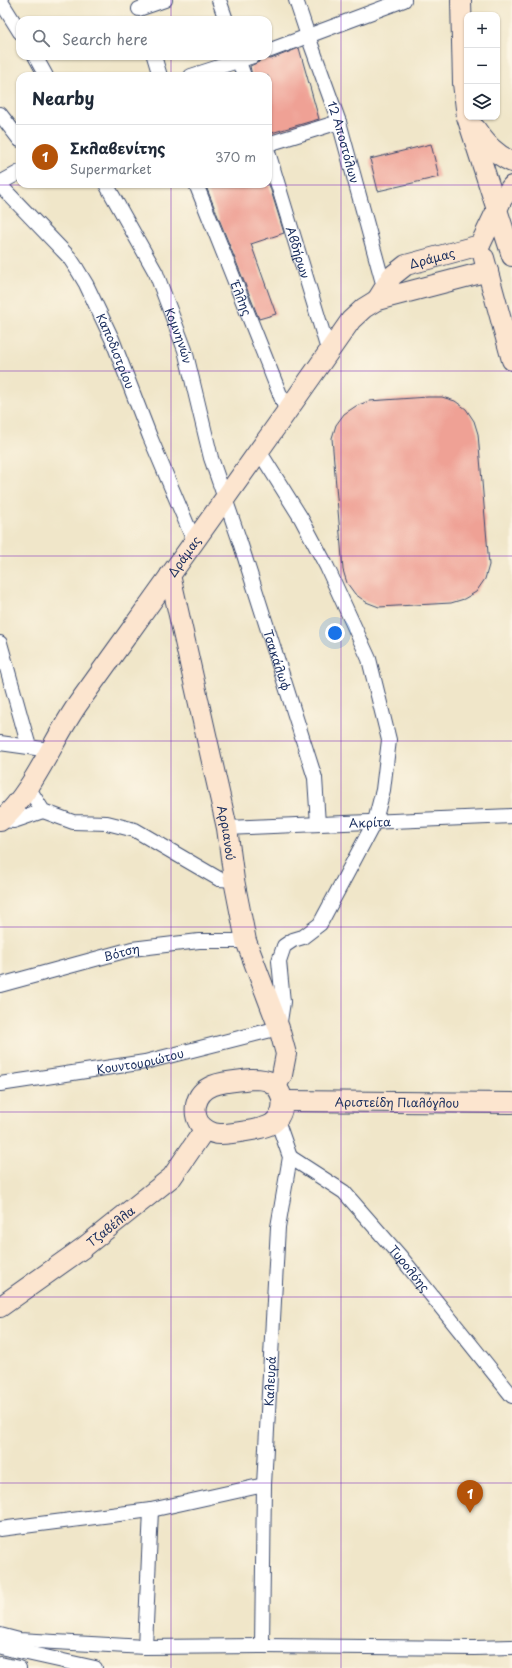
<!DOCTYPE html>
<html lang="en">
<head>
<meta charset="utf-8">
<style>
	:root { --surface:#fff; --page:#f6f6f7; --text:#1f2937; --muted:#747a83; --line:#e0e1e3; --accent:#b45309 }
	body { margin:0; font-family:"Playpen Sans",sans-serif; background:var(--page); color:var(--text) }
	.controls { position:absolute; right:12px; top:12px; display:grid; overflow:hidden; border-radius:8px; box-shadow:0 1px 3px #0004 }
	.controls button { width:36px; height:36px; display:grid; place-items:center; padding:0; border:0; border-bottom:1px solid var(--line); background:var(--surface); color:var(--text); font:20px sans-serif }
	.you { position:absolute; left:335px; top:633px; width:14px; height:14px; margin:-10px; border:3px solid #fff; border-radius:50%; background:#1a73e8; box-shadow:0 0 0 6px #1a73e833 }
	.badge { display:grid; place-items:center; width:26px; height:26px; border-radius:50%; background:var(--accent); color:#fff; font-size:13px; font-weight:700 }
	.pin { position:absolute; translate:-50% -33px; filter:drop-shadow(0 1px 2px #0008) }
	.pin::after { content:''; position:absolute; top:21px; width:14px; height:12px; background:inherit; clip-path:polygon(0 0,100% 0,50% 100%) }
	.list { margin:0; padding:0; list-style:none }
	h2 { display:flex; justify-content:space-between; align-items:center; height:52px; margin:0; padding:0 16px; font-size:17px }
	h2 small { font-size:13px; font-weight:400; color:var(--muted) }
	.list li { display:grid; grid-template-columns:26px 1fr auto; gap:12px; align-items:center; box-sizing:border-box; height:64px; padding:0 16px; border-top:1px solid var(--line) }
	.list b { display:block; font-size:15px; white-space:nowrap }
	.list p { margin:0; font-size:13px; white-space:nowrap; color:var(--muted) }
	.list em { font-size:13px; font-style:normal; color:var(--muted) }
	.icon { flex:none; width:22px; height:22px; fill:none; stroke:currentColor; stroke-width:2; stroke-linecap:round; stroke-linejoin:round }
	.map { position:relative; flex:none; width:512px; height:1668px; overflow:hidden }
	.search { position:absolute; background:var(--surface); box-shadow:0 1px 3px #0004; left:16px; top:16px; width:256px; height:44px; display:flex; align-items:center; gap:10px; box-sizing:border-box; padding:0 14px; border-radius:12px; color:var(--muted); font-size:15px }
	.panel { position:absolute; background:var(--surface); box-shadow:0 1px 3px #0004; left:16px; top:72px; width:256px; height:116px; border-radius:12px }
	.map>svg:first-child { display:block }
	.building { fill:#efa195 }
	.lines { fill:none; stroke-linecap:round; stroke-linejoin:round }
	.street-casing { stroke:#3b4a6e; stroke-width:16 }
	.secondary-casing { stroke:#3b4a6e; stroke-width:22 }
	.street { stroke:#fff; stroke-width:14 }
	.secondary { stroke:#fce5cf; stroke-width:20 }
	.grid { fill:none; stroke:#7b2cbf; stroke-width:1; stroke-opacity:0.55 }
	.labels { text-anchor:middle; dominant-baseline:central; stroke-width:3; stroke-linejoin:round; paint-order:stroke }
	.street-label { font-size:12px; fill:#1b2f5e; stroke:#fcf5e5 }
</style>
</head>
<body>
<div class="map">
<svg width="512" height="1668" viewBox="0 0 512 1668">
	<rect width="100%" height="100%" fill="#fcf5e5"/>
	<filter id="ink" filterUnits="userSpaceOnUse"><feTurbulence type="fractalNoise" baseFrequency=".025" numOctaves="2"/><feDisplacementMap in="SourceGraphic" scale="8" xChannelSelector="R" yChannelSelector="G"/><feConvolveMatrix kernelMatrix="1 2 1 2 8 2 1 2 1" color-interpolation-filters="sRGB"/></filter>
	<filter id="wash" filterUnits="userSpaceOnUse"><feTurbulence type="fractalNoise" baseFrequency=".012" numOctaves="4" result="noise"/><feDisplacementMap in="SourceGraphic" scale="16" xChannelSelector="R" yChannelSelector="G"/><feGaussianBlur stdDeviation="0.9" result="paint"/><feColorMatrix in="noise" values="0 0 0 0 0 0 0 0 0 0 0 0 0 0 0 0 0 1.4 0 .05"/><feComposite in="paint" operator="in"/></filter>
	<g filter="url(#wash)">
		<rect width="100%" height="100%" fill="#f0e6c9"/>
		<g id="blocks">
			<path class="building" d="M299,48l20,71 -51,15v-58h-16l-2,-10 9,-4 2,-4 10,1z
				M431,144l8,33 -61,14 -8,-32z
				M205,184h64l15,49 -33,11 25,70 -17,5z
				M428,397h14l13,4 11,8 8,12 4,13 11,131 -4,14 -9,13 -12,7 -13,4 -72,4 -13,-5 -11,-8 -8,-11 -4,-13 -11,-132 4,-13 8,-11 12,-8 13,-5z"/>
		</g>
	</g>
	<g filter="url(#ink)">
		<use href="#blocks" fill-opacity="0" stroke="#3b4a6e" stroke-width="1"/>
		<g class="lines">
			<defs>
				<g id="street">
					<path d="M0,0l20,32"/>
					<path d="M219,0l7,20"/>
					<path id="s1" d="M296,0l12,36 31,86 45,165"/>
					<path d="M139,9l26,-9"/>
					<path d="M268,51l136,-51"/>
					<path d="M35,56l11,20"/>
					<path d="M154,56l6,20"/>
					<path d="M237,56l7,20"/>
					<path d="M191,76l62,-20"/>
					<path d="M0,114l20,26"/>
					<path d="M268,144l71,-22"/>
					<path id="s2" d="M268,152l61,201"/>
					<path d="M0,183l20,-11"/>
					<path id="s3" d="M106,184l50,89 29,77 26,108 28,81 76,239 3,46"/>
					<path id="s4" d="M196,184l91,228"/>
					<path id="s5" d="M0,185l69,72 8,12 9,15 26,55 38,98 44,104"/>
					<path d="M0,643l29,104"/>
					<path d="M0,743l50,7"/>
					<path d="M28,787l15,24 30,11 34,1 28,7 84,49 15,1"/>
					<path d="M1,820l13,1 29,-10"/>
					<path id="s6" d="M227,828l285,-12"/>
					<path id="s7" d="M0,985l132,-36 67,-8h47"/>
					<path id="s8" d="M0,1084l145,-22 134,-34 4,-26 -4,-41 5,-15 9,-6 10,-3 17,-13 55,-103 8,-31 6,-50 -20,-81 -42,-92 -26,-49 -42,-67"/>
					<path id="s9" d="M290,1157l54,35 56,64 112,140"/>
					<path d="M0,1529l151,-19 113,-25"/>
					<path d="M0,1635l19,5 126,7 117,-1 212,2 38,-1"/>
					<path id="s10" d="M262,1646l2,-161 14,-258 12,-70 -13,-37"/>
					<path d="M0,1647l95,21"/>
					<path d="M145,1647l6,-137"/>
					<path d="M0,1664l19,4"/>
				</g>
				<g id="secondary">
					<path d="M461,0l2,83 4,34 45,139"/>
					<path d="M475,128c11,16 20,26 37,34"/>
					<path d="M480,245l22,-46 10,-13"/>
					<path d="M484,258l28,102"/>
					<path id="s11" d="M377,300l15,-24 14,-11 74,-20"/>
					<path id="s12" d="M170,575l57,253 7,52 12,61 33,87 7,26 -4,21 -6,11"/>
					<path id="s13" d="M0,821c33,-28 54,-84 80,-120 91,-127 182,-253 271,-381l13,-12 13,-8 111,-29"/>
					<path d="M252,1079c6,0 13,0 18,3 15,9 17,30 3,41 -7,6 -42,11 -53,11 -8,0 -16,-5 -21,-11 -3,-5 -4,-12 -3,-18 5,-25 36,-23 56,-26z"/>
					<path id="s14" d="M283,1101l229,2"/>
					<path id="s15" d="M0,1307l83,-59 89,-71 33,-48"/>
				</g>
			</defs>
			<use href="#street" class="street-casing"/>
			<use href="#secondary" class="secondary-casing"/>
			<use href="#street" class="street"/>
			<use href="#secondary" class="secondary"/>
		</g>
	</g>
	<path class="grid" d="M171,0v20M341,0v1668M171,56v20M171,184v1484M0,185h512M0,371h512M0,556h512M0,741h512M0,927h512M0,1112h512M0,1297h512M0,1483h512"/>
	<g class="labels">
		<g class="street-label">
			<text stroke="none"><textPath href="#s1" startOffset="150">12 Αποστόλων</textPath></text>
			<text stroke="none"><textPath href="#s2" startOffset="105">Αβδήρων</textPath></text>
			<text stroke="none"><textPath href="#s11" startOffset="73">Δράμας</textPath></text>
			<text stroke="none"><textPath href="#s4" startOffset="123">Έλλης</textPath></text>
			<text stroke="none"><textPath href="#s3" startOffset="169">Κομνηνών</textPath></text>
			<text stroke="none"><textPath href="#s5" startOffset="205">Καποδιστρίου</textPath></text>
			<text stroke="none"><textPath href="#s13" startOffset="323">Δράμας</textPath></text>
			<text stroke="none"><textPath href="#s3" startOffset="508">Τσακάλωφ</textPath></text>
			<text stroke="none"><textPath href="#s6" startOffset="143">Ακρίτα</textPath></text>
			<text stroke="none"><textPath href="#s12" startOffset="264">Αρριανού</textPath></text>
			<text stroke="none"><textPath href="#s7" startOffset="126">Βότση</textPath></text>
			<text stroke="none"><textPath href="#s8" startOffset="142">Κουντουριώτου</textPath></text>
			<text stroke="none"><textPath href="#s14" startOffset="114">Αριστείδη Πιαλόγλου</textPath></text>
			<text stroke="none"><textPath href="#s15" startOffset="137">Τζαβέλλα</textPath></text>
			<text stroke="none"><textPath href="#s9" startOffset="165">Τυρολόης</textPath></text>
			<text stroke="none"><textPath href="#s10" startOffset="265">Καλευρά</textPath></text>
		</g>
	</g>
</svg>
<div class="controls">
<button>+</button>
<button>−</button>
<button><svg class="icon" aria-label="layers" viewBox="0 0 24 24"><path d="M12 4l9 5-9 5-9-5zM3 14l9 5 9-5"/></svg></button>
</div>
<div class="you"></div>
<div class="pin badge" style="left:470px;top:1513px">1</div>
<div class="search"><svg class="icon" aria-label="search" viewBox="0 0 24 24"><circle cx="10" cy="10" r="6"/><path d="M15 15l6 6"/></svg>Search here</div>
<section class="panel">
<h2>Nearby<small></small></h2>
<ul class="list">
<li><span class="badge">1</span><div><b>Σκλαβενίτης</b><p>Supermarket</p></div><em>370 m</em></li>
</ul>
</section>
</div>
</body>
</html>
